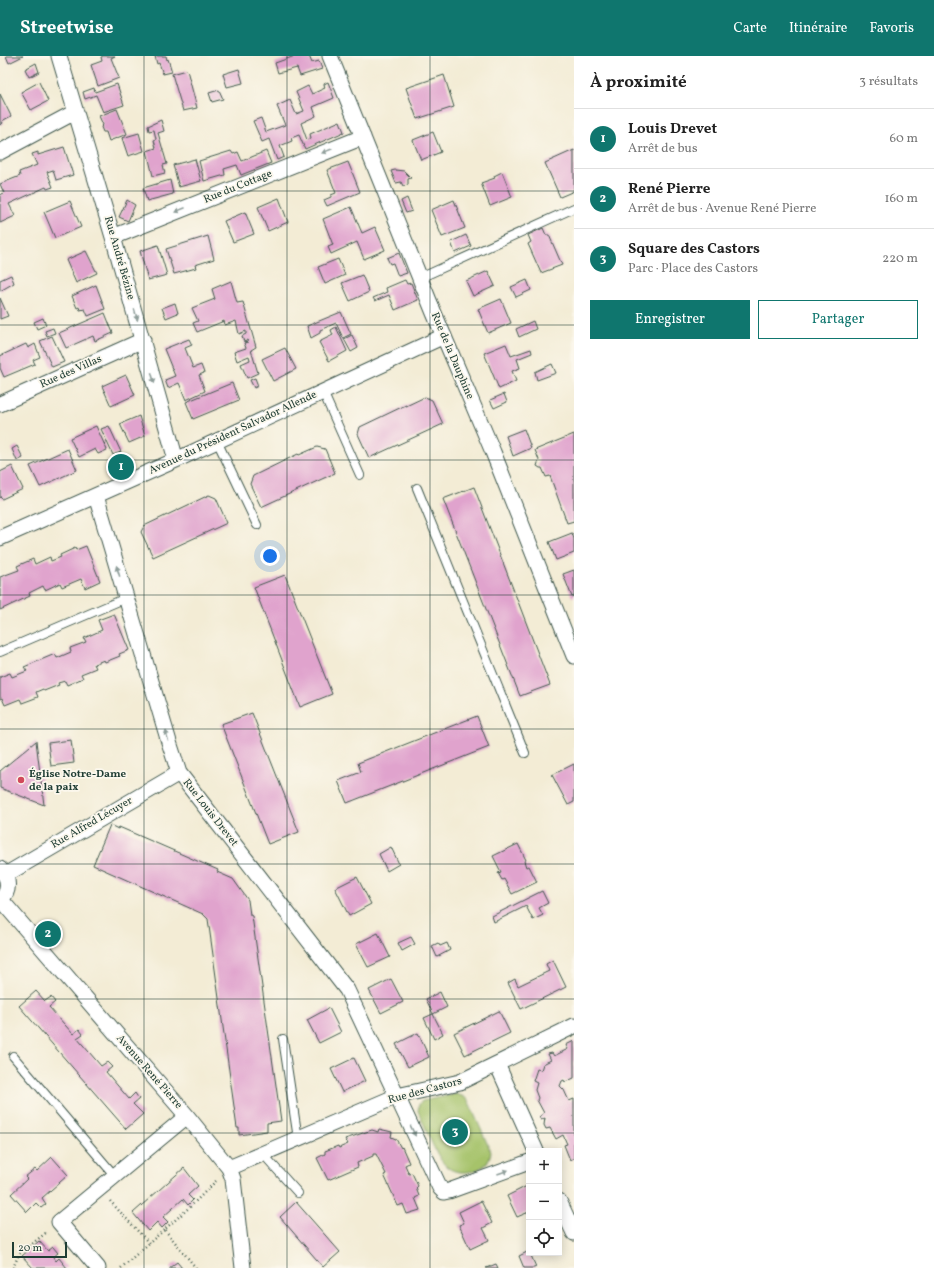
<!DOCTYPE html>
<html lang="fr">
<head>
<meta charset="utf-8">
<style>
	:root { --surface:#fff; --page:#f2f2f2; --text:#222; --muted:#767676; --line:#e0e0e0; --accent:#0f766e }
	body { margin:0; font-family:Vollkorn,serif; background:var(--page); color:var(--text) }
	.controls { position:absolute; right:12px; bottom:12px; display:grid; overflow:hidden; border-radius:0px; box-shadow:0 2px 10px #0003 }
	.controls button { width:36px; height:36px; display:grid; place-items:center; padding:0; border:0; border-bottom:1px solid var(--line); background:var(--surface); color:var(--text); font:20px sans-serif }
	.scale { position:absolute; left:12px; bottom:10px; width:55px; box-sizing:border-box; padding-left:4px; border:2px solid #1f3d34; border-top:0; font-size:11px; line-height:14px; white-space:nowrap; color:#1f3d34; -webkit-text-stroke:3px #fbf7ec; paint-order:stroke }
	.you { position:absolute; left:270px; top:500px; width:14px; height:14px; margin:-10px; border:3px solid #fff; border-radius:50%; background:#1a73e8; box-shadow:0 0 0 6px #1a73e833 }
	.badge { display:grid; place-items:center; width:26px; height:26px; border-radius:50%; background:var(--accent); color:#fff; font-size:13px; font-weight:700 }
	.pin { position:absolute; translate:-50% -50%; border:2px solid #fff; box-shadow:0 1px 4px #0006 }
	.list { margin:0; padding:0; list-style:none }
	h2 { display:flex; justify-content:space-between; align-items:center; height:52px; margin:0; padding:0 16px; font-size:17px }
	h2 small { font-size:13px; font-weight:400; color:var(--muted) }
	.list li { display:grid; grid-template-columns:26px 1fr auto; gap:12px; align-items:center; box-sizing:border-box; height:60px; padding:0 16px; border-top:1px solid var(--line) }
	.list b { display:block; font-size:15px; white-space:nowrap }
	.list p { margin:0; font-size:13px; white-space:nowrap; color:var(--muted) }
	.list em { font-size:13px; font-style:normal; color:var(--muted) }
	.actions { display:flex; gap:8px; padding:12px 16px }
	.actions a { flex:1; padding:9px 0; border:1px solid var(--accent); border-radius:0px; text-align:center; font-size:14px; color:var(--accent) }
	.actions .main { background:var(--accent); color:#fff }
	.icon { flex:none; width:22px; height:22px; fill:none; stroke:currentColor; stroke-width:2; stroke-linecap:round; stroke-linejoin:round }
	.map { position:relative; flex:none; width:574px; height:1212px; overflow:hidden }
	header { display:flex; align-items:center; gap:24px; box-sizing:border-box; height:56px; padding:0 20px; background:var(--accent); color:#fff }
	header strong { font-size:19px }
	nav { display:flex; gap:22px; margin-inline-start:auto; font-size:14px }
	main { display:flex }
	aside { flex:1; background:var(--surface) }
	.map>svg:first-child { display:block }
	.green { fill:#a6c36a; stroke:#62804f }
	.building { fill:#e0a3cd }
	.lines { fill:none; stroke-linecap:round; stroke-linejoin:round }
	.lane-casing { stroke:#3f574c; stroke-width:10 }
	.street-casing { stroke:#3f574c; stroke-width:17 }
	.path { stroke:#3f574c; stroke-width:2.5; stroke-dasharray:1 3; stroke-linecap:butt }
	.lane { stroke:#fff; stroke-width:8 }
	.street { stroke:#fff; stroke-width:15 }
	.oneway { fill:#8f9e9a }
	.grid { fill:none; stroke:#1f3d34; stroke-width:1; stroke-opacity:0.55 }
	.poi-dot { fill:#d1495b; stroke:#fbf7ec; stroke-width:1.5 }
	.labels { text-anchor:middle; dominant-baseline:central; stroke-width:3.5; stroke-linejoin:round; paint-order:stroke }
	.street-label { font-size:11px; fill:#1f3d34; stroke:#fbf7ec }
	.poi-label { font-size:11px; font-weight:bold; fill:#1f3d34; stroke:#fbf7ec; text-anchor:start }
</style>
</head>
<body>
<header>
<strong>Streetwise</strong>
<nav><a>Carte</a><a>Itinéraire</a><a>Favoris</a></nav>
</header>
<main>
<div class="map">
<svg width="574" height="1212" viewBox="0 0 574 1212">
	<rect width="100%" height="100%" fill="#fbf7ec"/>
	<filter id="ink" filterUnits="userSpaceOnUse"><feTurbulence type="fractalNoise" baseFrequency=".025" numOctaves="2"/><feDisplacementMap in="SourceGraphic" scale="8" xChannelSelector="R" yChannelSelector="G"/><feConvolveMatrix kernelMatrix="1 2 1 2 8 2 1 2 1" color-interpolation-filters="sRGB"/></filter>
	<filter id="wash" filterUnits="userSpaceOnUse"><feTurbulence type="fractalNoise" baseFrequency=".012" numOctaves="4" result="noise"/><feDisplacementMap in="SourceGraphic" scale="16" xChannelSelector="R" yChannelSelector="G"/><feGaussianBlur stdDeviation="0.9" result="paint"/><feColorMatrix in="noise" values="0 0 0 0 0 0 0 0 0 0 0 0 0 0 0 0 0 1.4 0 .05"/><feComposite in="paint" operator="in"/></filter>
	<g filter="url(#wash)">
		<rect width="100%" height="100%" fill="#f3ecd5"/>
		<path class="green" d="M456,1038l6,2 6,4 23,52c-2,10 -6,15 -15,18 -10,4 -25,3 -32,-6 -9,-10 -20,-40 -26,-53l1,-7 3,-3z"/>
		<g id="blocks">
			<path class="building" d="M6,0h17l-14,7z
				M103,0h12l-4,2 8,20 -21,8 -7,-21 11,-4 -1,-4z
				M155,0h11l1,4 1,-1 4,13 -9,2 -4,-11 -2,1z
				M295,0h14l3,7 7,-2 3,8 -22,7 -3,-8 -19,5 -3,-10z
				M36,7l3,9 -10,5 -4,-8z
				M239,13l4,14 -16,4 -4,-13z
				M187,14l10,38 -14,3 -11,-37z
				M444,19l10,32 -37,12 -11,-31z
				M39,26l9,19 -17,9 -10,-18z
				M328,26l6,16 -21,9 3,9 -15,7 6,17 4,-2 -1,-4 30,-13 4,11 -39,17 -6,-14 -8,3 1,3 -12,5 4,11 -7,3 -8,-21 -7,3 -9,-21 8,-3 5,14 19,-7 -8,-19 13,-6 6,14 8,-3 -8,-19 12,-6 4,8 13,-6 -1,-4z
				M117,28l7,21 -21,7 -7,-17 -11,4 -2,-7 11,-4 1,4z
				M219,34l4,9 -11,3 -3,-9z
				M0,38l11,22 -9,5 1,2 -3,2z
				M117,53l10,25 -18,7 -3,-9h-3l-2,-5 2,-2 -4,-9z
				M161,64l3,11 -6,2 9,31 -4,1 2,8 -12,3 -6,-25 9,-3 -2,-8 2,-1 -2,-9 -5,1 -1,-5z
				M433,76l8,20 -20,8 -8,-20z
				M139,77l5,18 -16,5 -6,-18z
				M64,91l9,28 -17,5 -3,-10 -6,2 6,15 -6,2 -1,-2 -37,17 6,12 -15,7v-28l4,-2 -4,-9 20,-8 -1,-4 18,-7 -5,-11 6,-2v3z
				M574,94v41l-14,6 -15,-34z
				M231,95l2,3 5,-2 4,9 24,-10 5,12 -30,12 -4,-10 -13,4 1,6 -21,6 -5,-20z
				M195,103l6,22 -22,6 -6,-22z
				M348,106l12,30 -33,14 -3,-6 7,-3v-2l5,-2 -9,-23z
				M395,114l9,1 7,7 -3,1v6l-5,1 -2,-4 -5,1 -5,-12z
				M502,116l10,25 -22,9 -9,-23 14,-5 -1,-2z
				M170,124l3,14 -26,7 -4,-13z
				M279,142l9,24 -20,9 -10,-24z
				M407,142l5,13 -6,2 -5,-12z
				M127,144l8,5 -7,16 -9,-4z
				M454,144l11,28 -23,9 -11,-27z
				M70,145l11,26 -26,11 -11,-26z
				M351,151l11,26 13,-6 10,23 -21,9 -7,-17 -26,12 -3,-7 5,-2 -10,-26z
				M245,156l9,22 -21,8 -9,-21z
				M543,172l3,7h3l13,30 -21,8 -13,-29 3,-2 -3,-7z
				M466,179l5,11 -16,7 -4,-11z
				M208,180l6,23 -19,6 1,3 -22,6 -8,-25z
				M158,189l9,30 -19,5 -8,-29z
				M86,195l11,22 -21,10 -10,-23z
				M399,197l8,20 -9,3 -5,-13 -3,1 -3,-6z
				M338,203l7,16 -20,9 -7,-17z
				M488,215l7,15 -22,10 -7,-15z
				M11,219l3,8 -14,8v-11z
				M362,219l7,17 -19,9 -8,-18z
				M405,224l2,4 4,-1 7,17 -23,10 -6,-15 -14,6 -2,-3 14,-6 -1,-4z
				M527,224l4,10 -15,7 -5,-10z
				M231,225l6,22 6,-1 13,45 -5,3 7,23 -11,5 -6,-14 9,-4 -1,-4 -12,5 -3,-9 12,-4 -2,-5 4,-1v-2l-4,2 -2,-6 4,-2v-3l-7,3 -3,-13 -11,4 -1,-4 -27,11 -4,-9 5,-2 -6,-13 23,-9 -3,-10z
				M96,229l9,24 -17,7 -3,-7 -5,1 -1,-3 -2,1 -5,-12z
				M0,242l8,18 -8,3z
				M501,243l10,24 -23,10 -10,-24z
				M175,247l3,10 -12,5 -4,-10z
				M341,256l10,22 -8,4 -7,-15 -16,7v3l-9,5 -4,-12z
				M105,257l8,20 -18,8 -2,-5 -27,12 -7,-15z
				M43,262l3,7 -9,4 -3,-7z
				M533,265l3,8 -17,8 -3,-8z
				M336,271l11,24 -18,10 -10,-19 14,-7 -2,-5z
				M53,272l2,5 -8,3 -2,-5z
				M352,279l6,13 -7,4 -7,-13z
				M52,280l12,26 -12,5 -12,-26z
				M189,283l3,6 -7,3 8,20 8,-3 3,8 -5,2 6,16 -19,9 -7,-17 -11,5 -3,-8 10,-4 -11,-27z
				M26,288l2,4 7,-4 5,13 -7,3 2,4 -31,13 -4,-9v-12z
				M506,288l5,12 20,-7 1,4 -15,6 3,9 -8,3 4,10 -17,8 -15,-36z
				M285,292l11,21 -23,12 -11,-22z
				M552,308l4,9 -19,7 -2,-8z
				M126,319l9,20 -24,11 -9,-20z
				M255,322l3,8 -4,2 -4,-8z
				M232,327l7,17 -46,19 -7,-17z
				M504,338l3,8 -13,6 -4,-8z
				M425,341l7,3 11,24 -74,34 -11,-24 2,-7 46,-22v1z
				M139,360l6,20 -16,7 -9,-19z
				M96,370l11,24 -9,4 -3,-5 -16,8 -9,-19z
				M109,370l12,26 -8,3 -12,-26z
				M524,373l7,19 -18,8 -7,-20z
				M574,378v87l-7,2 -17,-47 -4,1 -4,-9h-2l-3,-2 2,-6 -4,-10z
				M17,390l6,12 -6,3 -5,-12z
				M317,391l8,2 10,24 -74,34 -11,-23 3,-8 45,-22 1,1z
				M68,393l9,21 -37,17 -10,-21z
				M12,410l11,23 -21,10 -2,-2v-25z
				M474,431l76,198 -30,11 -77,-197z
				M209,439l7,3 11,25 -74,34 -12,-25 3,-6z
				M572,477l2,6v14l-18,7 -7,-18z
				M86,490l14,35 -15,7 -4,-9 -19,8 -2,-4 -15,7 -2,-4 -14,7 1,3 -30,14v-33l19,-7 -2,-4 16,-7 2,5 15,-7 1,4 10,-4 -1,-2 15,-7 1,2z
				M574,514v26l-2,1 -9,-23z
				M285,519l47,119 -32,13 -46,-120z
				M114,558l15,36 -10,4 1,2 -15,6 -1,-2 -10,4 2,4 -15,6 2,4 -16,7 -2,-4 -7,2 1,2 -15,6 -1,-2 -7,3 2,5 -16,6 -2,-4 -15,6 -3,-7 -2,1v-22l10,-4 2,4 15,-6 -3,-4 31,-13 2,4 14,-6 -1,-4 16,-6 -2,-4 18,-8 -4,-10z
				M252,657l47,119 -31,12 -47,-120z
				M477,660l12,31 -142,56 -9,-22 23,-9 -3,-9z
				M71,684l3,23 -23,3 -3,-23z
				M36,685l8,64 -44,-17v-17z
				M574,708v38l-6,3 -16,-30z
				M110,769l8,4 1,-2 99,43 -1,2 16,7 15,21 2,15 2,1 29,205 -14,2v8l-28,4v-7h-2l-29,-209 -5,-5 -110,-49z
				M518,788l8,16 -2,1 2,6 3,-1 8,16 -25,12 -8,-15 -2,1 -4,-7 3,-1 -8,-16z
				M391,791l8,17 -12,7 -8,-17z
				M357,821l14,27 -22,12 -14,-28z
				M542,835l6,12 -9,5 4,7 -10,5 -7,-14 -32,16 -2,-6z
				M378,877l12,24 -22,10 -12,-23z
				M411,881l4,7 -13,7 -4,-8z
				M438,887l2,3 7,-3 3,7 -13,7 -5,-11z
				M553,904l13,27 -45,22 -13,-26 7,-4 3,7 31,-15 -3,-7z
				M391,923l12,23 -22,11 -12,-23z
				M36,935l9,10 6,-4 4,5 -6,5 24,27 6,-5 4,5 -6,4 24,28 6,-4 5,5 -6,5 23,27 6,-6 4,6 -6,5 10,10 -17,15 -107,-123z
				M440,936l7,15 -14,7 10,20 -9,5 -10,-21 9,-4 -7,-15z
				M329,952l12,24 -22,11 -12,-23z
				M499,955l11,22 -45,22 -11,-22z
				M418,977l11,24 -21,10 -12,-23z
				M574,985v37l-9,4 -1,-2 -2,1 -2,5 4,4 5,11 5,-2v59l-4,2 -6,-15 3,-1 -4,-9 -7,4 -6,-11 -4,1 -2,-4 1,-7 -4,2 -2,-3 5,-4 -7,-13 1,-2 -3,-8 2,-7 -4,-2 4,-12 4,1 2,-6 8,-4 -3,-6 4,-1 2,3 14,-7 -2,-4z
				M354,1002l11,23 -23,11 -11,-23z
				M379,1073l13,3 -1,5 5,2 5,9 1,-1 7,16 -4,2 4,9 3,-1 6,13 -2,2 3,8 -4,2 5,12 -13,4 -4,-10 -5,2 -14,-31 2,-1 -10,-20h-3v2l-16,7 1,4 -30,13 -11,-22 8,-4v-3l13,-5 1,2 9,-4 -3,-5 27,-9 6,2z
				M52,1101l16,18 -26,23 4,6 -5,4 -5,-5 -9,9 -16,-18 16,-15 -2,-2 10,-8 2,2z
				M184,1112l14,18 -10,9 5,5 -5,5 -5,-6 -20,18 5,5 -6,6 -5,-6 -9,9 -15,-18z
				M529,1129v27l-12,5 -10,-21z
				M481,1145l11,22 -9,5 6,12 -19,9 -11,-24 5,-2 -5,-11z
				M296,1146l44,50 -17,15 -43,-50z
				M39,1185l9,10 5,-4 5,6 -5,4 3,4 3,-3 8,10h-34l-11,-12z
				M529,1195l7,16 -2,1h-10l-5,-12z
				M177,1206l5,6h-13z
				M496,1208l2,4h-12z"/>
		</g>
	</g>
	<g filter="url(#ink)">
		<use href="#blocks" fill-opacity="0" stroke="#3f574c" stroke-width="1"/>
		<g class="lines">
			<defs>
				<path id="lane" d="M420,222l154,-70
					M323,336l37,83
					M217,385l40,84
					M417,432l108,265
					M0,596l126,-54
					M283,983l15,100
					M13,1000l102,120
					M263,1098l35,39"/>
				<path id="street" d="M59,0l54,181 63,223
					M330,0l104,257 59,139 81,204
					M0,96l75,-40
					M113,181l250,-100
					M0,348l143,-64
					M96,440l73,246 10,31 168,217 93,198 4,4 5,-1 80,-29
					M0,482l176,-78 268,-124
					M0,813c10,9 10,22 0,32
					M5,819l174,-102
					M1,844l186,216 42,52 4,11 10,89
					M497,1008l39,87
					M229,1112l168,-72 63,-14 114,-56
					M559,1145l15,32
					M98,1212l-39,-46 128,-106"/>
			</defs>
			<use href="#lane" class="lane-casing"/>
			<use href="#street" class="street-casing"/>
			<path class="path" d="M110,1145l39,42
				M165,1174l31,38
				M13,1212l6,-14 28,-22
				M121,1212l70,-62 25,-25"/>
			<use href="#lane" class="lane"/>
			<use href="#street" class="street"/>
		</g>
		<defs><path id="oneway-solid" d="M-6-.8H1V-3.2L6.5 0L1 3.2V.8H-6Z"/></defs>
		<g class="oneway">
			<use href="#oneway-solid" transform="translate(327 95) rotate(158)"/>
			<use href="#oneway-solid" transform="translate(180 154) rotate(158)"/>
			<use href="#oneway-solid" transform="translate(136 259) rotate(74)"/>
			<use href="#oneway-solid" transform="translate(153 322) rotate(75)"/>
			<use href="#oneway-solid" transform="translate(118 515) rotate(-107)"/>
			<use href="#oneway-solid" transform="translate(167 680) rotate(-106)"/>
			<use href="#oneway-solid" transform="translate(413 1075) rotate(64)"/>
			<use href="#oneway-solid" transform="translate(503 1116) rotate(-20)"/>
		</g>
	</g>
	<path class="grid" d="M144,0v1212M287,0v1212M430,0v1212M0,135h574M0,269h574M0,404h574M0,539h574M0,673h574M0,808h574M0,943h574M0,1077h574"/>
	<circle class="poi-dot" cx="21" cy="724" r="4"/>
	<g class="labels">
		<g class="street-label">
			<text transform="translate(238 131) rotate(-22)">Rue du Cottage</text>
			<text transform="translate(119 202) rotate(74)">Rue André Bézine</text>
			<text transform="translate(452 300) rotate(67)">Rue de la Dauphine</text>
			<text transform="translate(71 316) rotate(-24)">Rue des Villas</text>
			<text transform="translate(233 377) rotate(-25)">Avenue du Président Salvador Allende</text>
			<text transform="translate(210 757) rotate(52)">Rue Louis Drevet</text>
			<text transform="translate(92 767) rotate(-30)">Rue Alfred Lécuyer</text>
			<text transform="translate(149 1016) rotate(49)">Avenue René Pierre</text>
			<text transform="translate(425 1035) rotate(-15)">Rue des Castors</text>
		</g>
		<g class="poi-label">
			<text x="29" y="718">Église Notre-Dame<tspan x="29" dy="13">de la paix</tspan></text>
		</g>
	</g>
</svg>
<div class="controls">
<button>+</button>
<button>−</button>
<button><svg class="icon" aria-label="locate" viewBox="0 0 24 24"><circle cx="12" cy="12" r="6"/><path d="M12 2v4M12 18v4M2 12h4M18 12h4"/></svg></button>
</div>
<div class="scale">20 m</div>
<div class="you"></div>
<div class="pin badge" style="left:121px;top:411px">1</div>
<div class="pin badge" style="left:48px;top:878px">2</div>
<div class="pin badge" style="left:455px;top:1076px">3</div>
</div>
<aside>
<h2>À proximité<small>3 résultats</small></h2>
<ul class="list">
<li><span class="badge">1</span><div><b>Louis Drevet</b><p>Arrêt de bus</p></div><em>60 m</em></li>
<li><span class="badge">2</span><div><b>René Pierre</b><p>Arrêt de bus · Avenue René Pierre</p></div><em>160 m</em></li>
<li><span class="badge">3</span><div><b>Square des Castors</b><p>Parc · Place des Castors</p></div><em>220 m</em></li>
</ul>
<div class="actions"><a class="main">Enregistrer</a><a>Partager</a></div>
</aside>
</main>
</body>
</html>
